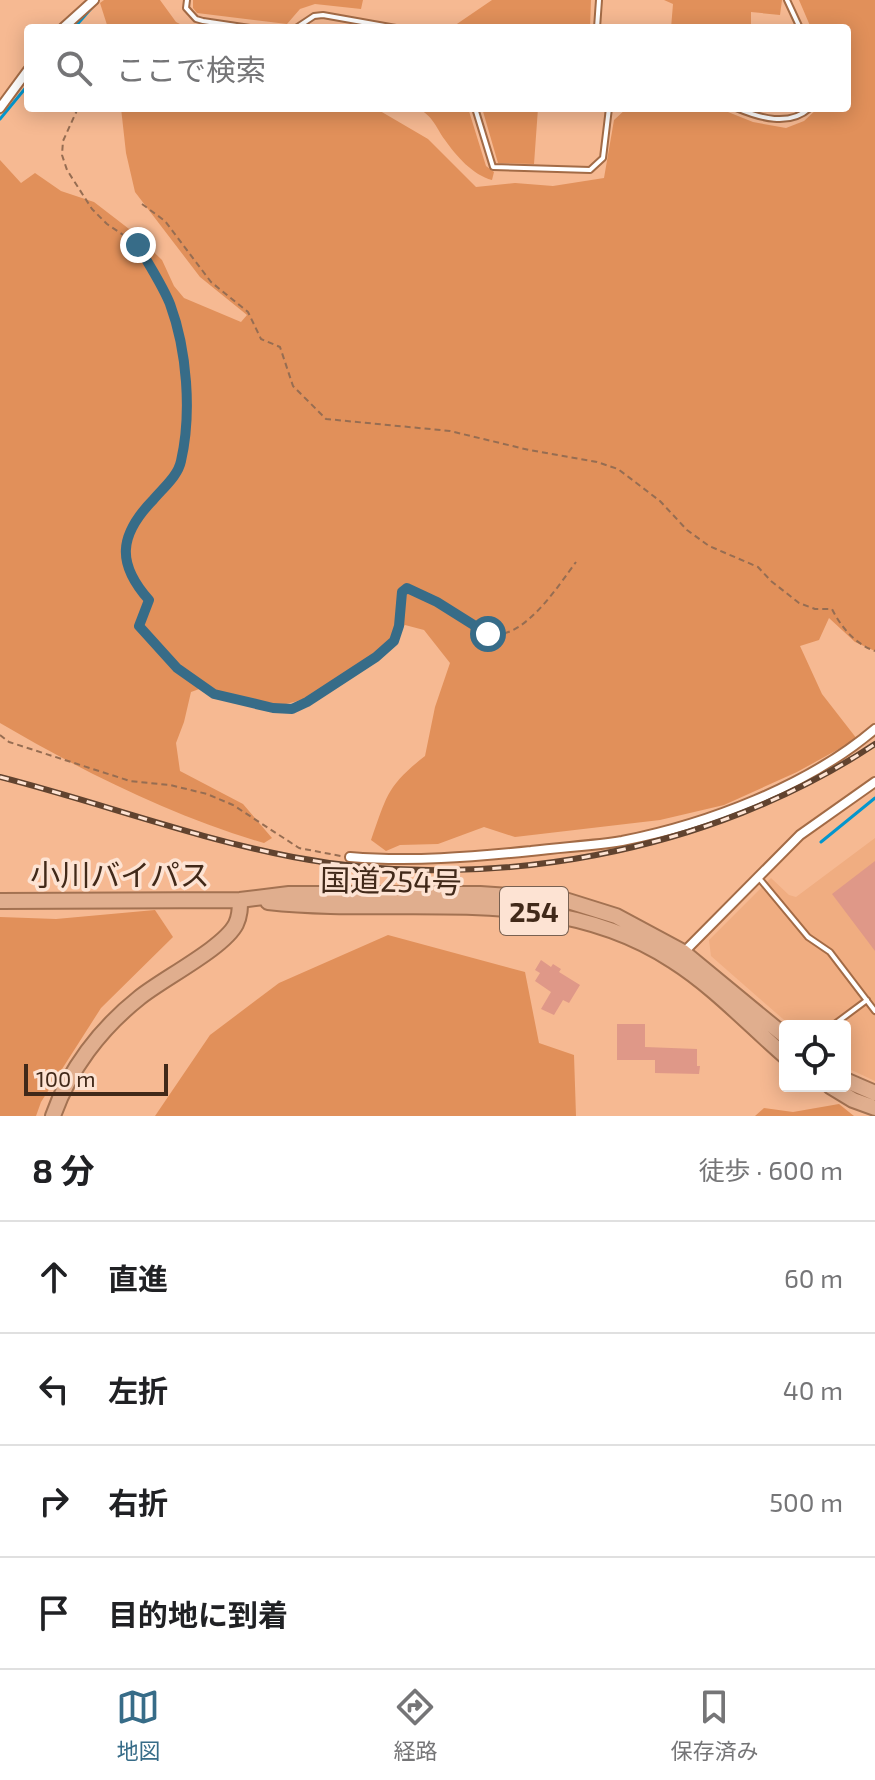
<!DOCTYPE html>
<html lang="ja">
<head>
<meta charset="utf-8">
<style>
	:root { --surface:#fff; --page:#f2f2f2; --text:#202124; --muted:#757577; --line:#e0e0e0; --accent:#376c88 }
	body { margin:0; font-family:"Exo 2","Noto Sans JP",sans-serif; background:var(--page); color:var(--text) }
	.controls { position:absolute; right:24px; bottom:24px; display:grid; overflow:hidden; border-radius:8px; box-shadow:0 4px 20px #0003 }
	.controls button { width:72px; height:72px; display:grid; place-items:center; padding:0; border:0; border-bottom:2px solid var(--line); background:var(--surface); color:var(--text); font:40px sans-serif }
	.scale { position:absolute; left:24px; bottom:20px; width:144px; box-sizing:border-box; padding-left:8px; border:4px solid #412919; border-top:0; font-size:22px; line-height:28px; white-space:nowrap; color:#412919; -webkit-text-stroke:6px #fde3d3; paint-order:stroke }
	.stop { position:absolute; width:24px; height:24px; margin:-18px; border:6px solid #376c88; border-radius:50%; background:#fff }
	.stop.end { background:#376c88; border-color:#fff; box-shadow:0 2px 8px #0008 }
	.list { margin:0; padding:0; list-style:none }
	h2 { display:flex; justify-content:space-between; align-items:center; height:104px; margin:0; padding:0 32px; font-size:34px }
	h2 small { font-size:26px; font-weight:400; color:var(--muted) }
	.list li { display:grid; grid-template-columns:52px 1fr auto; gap:24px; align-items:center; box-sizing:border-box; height:112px; padding:0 32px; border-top:2px solid var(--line) }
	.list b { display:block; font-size:30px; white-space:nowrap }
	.list em { font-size:26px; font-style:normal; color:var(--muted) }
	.icon { flex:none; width:44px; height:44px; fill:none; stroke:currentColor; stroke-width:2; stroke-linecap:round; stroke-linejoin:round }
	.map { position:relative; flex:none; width:875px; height:1116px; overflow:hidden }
	.search { position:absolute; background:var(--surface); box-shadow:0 4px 20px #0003; left:24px; right:24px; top:24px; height:88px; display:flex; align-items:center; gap:20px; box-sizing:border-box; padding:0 28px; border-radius:8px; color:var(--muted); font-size:30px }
	.sheet { height:552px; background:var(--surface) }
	nav { display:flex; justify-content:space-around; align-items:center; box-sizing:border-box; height:112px; border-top:2px solid var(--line); background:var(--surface); font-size:22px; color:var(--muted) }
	nav a { display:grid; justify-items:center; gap:4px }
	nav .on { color:var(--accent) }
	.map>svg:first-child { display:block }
	.built { fill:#f0ad81 }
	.green { fill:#e1905a }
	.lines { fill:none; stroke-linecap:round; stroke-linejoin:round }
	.stream { stroke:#0496cd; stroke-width:3 }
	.building { fill:#df9888 }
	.service-casing { stroke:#a36b46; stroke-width:8 }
	.minor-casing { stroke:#a36b46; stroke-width:12 }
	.trunk-casing { stroke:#a37252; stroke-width:18 }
	.path { stroke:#966d52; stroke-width:2; stroke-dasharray:6 4; stroke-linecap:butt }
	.service { stroke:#fff; stroke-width:4 }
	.minor { stroke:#fff; stroke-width:8 }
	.trunk { stroke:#e0ae8e; stroke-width:14 }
	.rail-casing { stroke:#61432f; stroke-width:6 }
	.rail { stroke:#fde3d3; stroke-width:3; stroke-dasharray:9; stroke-linecap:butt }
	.route { stroke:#376c88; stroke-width:10 }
	.labels { text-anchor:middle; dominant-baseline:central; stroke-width:7; stroke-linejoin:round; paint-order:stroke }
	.shield { fill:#fde3d3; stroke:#796151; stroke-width:2 }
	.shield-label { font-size:28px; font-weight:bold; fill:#412919 }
	.street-label { font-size:30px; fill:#412919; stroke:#fde3d3 }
</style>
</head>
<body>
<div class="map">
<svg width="875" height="1116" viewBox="0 0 875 1116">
	<rect width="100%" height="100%" fill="#f6b992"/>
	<path class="built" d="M875,838v243l-30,-14v-41h-54l-80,-70 -2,-16 62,-62 18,17 7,2z"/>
	<path class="green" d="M104,0h56l16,22 12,6h-80l-8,-25z
		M193,0h170l-2,9 -46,-5 -15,5 -13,15 -90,-11 -4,-5z
		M492,0h99l-1,28h-139z
		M664,0h118l-2,15 -29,-3v16h-80l2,-24z
		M799,0h76v651l-20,-9 -26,-24 -10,22 -19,6 22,48 35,45 -60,33 -73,33 -64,15 -145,17 -31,-10 -46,17 -38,1 -14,6 -15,-11c16,-45 16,-54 54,-84l10,-49 15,-44 -26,-33 -19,-5c-39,39 -96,90 -155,80 -16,-3 -33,-12 -48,-17l-11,4 -7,30 -8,21 4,28 63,33 29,34 -8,5c-93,-27 -180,-71 -264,-120v-563l21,23 14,-10 26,18 33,11 39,30 29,28 12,26 10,12 57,24 6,-7 -47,-38 -65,-85 -9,-39 -5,-45h254l53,31 48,48 39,-4 38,3 51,-8 10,-58 13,-12h91l35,14 33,6 18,-7 14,-13h29v-80h-36z
		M416,108h52l18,58 8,6 -2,8c-19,-5 -36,-24 -47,-40 -10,-14 -12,-25 -29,-32z
		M482,108h56l-4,56 -36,-1z
		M155,910l18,27 -72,71 -60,94 -5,14h-36v-199l56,2z
		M388,935l137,37 14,71 35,12 2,61h-421l55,-81 69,-52z
		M839,1104l15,12h-99l9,-8 29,4z"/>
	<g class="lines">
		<path class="stream" d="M74,28l21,-24
			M0,119l28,-34
			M821,842l54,-44"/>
	</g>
	<path class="building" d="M875,861v90l-43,-57z
		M541,960l10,7 2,-3 8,5 -2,3 21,13 -11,18 -6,-3 -9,15 -13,-6 10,-17 -16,-11 5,-8 -5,-3z
		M617,1024h28v23l52,2v17h3l-1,8 -44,-1v-13h-38z"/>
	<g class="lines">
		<defs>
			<path id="service" d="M187,0l-1,8 10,11 7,2 47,7
				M787,0l13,28
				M296,28l18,-12 9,-1 73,13
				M597,28l2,-28
				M475,108l18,59 97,3 13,-12 6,-50
				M736,108c24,10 53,19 74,0
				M759,878l49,59 22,15 45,59
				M832,1026l35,-26"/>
			<path id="minor" d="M63,28l31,-28
				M0,108l28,-38
				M350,857c61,5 121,0 181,-6 30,-4 61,-5 91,-10 86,-17 186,-55 253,-112
				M681,955l119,-120 75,-53"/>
			<path id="trunk" d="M0,901l240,-1 49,-6h191l85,6 51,16 67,36 102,84
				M268,902c135,15 284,-21 405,59 41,26 75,63 112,95
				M845,1080l30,13
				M830,1086l23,14 22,8
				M53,1116c16,-46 47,-87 86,-118 23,-19 85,-50 97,-74 4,-8 4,-16 4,-24"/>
		</defs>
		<use href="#service" class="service-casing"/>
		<use href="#minor" class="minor-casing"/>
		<use href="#trunk" class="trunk-casing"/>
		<path class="path" d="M78,108l-15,33 -1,14 5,15 25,39 15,15 31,21 32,58 17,82 -1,44 -5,35 -13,20 -35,42 -6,15 -1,26 23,33 -10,26 38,42 37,26 59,14 19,1 15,-7 69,-45 18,-16 5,-15 3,-34 5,-4c11,5 23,10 33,16 14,9 31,26 48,30 35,8 70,-48 88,-72
			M142,204l23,17 46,61 37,30 13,27 19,8 13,39 33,33 124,12 79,19 68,12 21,7 42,32 27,29 22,16 49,21 13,14 28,22 16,6h17c9,18 23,35 43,42
			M0,735l9,7 121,39 40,4 37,9 26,11 66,43 42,8"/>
		<use href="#service" class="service"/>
		<use href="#minor" class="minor"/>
		<use href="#trunk" class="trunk"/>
		<defs>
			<path id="rail" d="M0,777c98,25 194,61 293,80 193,37 418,-4 582,-113"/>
		</defs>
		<use href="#rail" class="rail-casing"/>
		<use href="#rail" class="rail"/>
	</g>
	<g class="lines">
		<path class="route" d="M138,245c10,19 24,39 32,59 17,46 22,109 11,157 -3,15 -18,27 -28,39 -35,36 -36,64 -4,100l-10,26 38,42 37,26 59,14 19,1 15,-7 69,-45 18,-16 5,-15 3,-34 5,-4 30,14 51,32"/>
	</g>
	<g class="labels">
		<rect class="shield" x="500" y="887" width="68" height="48" rx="6"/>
		<g class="shield-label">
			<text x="534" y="911">254</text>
		</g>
		<g class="street-label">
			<text x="120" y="874">小川バイパス</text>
			<text transform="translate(391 880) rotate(1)">国道254号</text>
		</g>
	</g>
</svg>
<div class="controls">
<button><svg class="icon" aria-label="locate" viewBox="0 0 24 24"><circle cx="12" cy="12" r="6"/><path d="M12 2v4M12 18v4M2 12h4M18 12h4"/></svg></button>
</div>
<div class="scale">100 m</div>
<div class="stop" style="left:488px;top:634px"></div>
<div class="stop end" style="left:138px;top:245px"></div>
<div class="search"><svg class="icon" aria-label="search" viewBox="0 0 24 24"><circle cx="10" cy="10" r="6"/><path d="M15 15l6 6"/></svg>ここで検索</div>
</div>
<section class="sheet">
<h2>8 分<small>徒歩 · 600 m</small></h2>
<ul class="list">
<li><svg class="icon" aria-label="ahead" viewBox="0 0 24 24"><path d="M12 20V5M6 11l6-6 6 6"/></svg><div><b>直進</b></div><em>60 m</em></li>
<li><svg class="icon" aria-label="left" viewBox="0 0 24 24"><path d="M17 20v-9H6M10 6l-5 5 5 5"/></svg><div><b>左折</b></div><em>40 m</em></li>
<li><svg class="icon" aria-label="right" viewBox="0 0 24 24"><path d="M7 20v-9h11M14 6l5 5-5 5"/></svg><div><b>右折</b></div><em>500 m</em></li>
<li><svg class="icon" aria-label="arrive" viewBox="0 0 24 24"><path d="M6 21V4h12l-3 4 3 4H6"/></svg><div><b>目的地に到着</b></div></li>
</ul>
</section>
<nav>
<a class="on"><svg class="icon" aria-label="map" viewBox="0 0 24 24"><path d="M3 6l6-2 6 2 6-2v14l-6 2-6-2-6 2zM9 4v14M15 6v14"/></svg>地図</a>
<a><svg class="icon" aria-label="directions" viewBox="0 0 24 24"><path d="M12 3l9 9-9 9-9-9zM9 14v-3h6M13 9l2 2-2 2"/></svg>経路</a>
<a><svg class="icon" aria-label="saved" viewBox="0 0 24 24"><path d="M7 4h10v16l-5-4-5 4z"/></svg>保存済み</a>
</nav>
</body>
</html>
